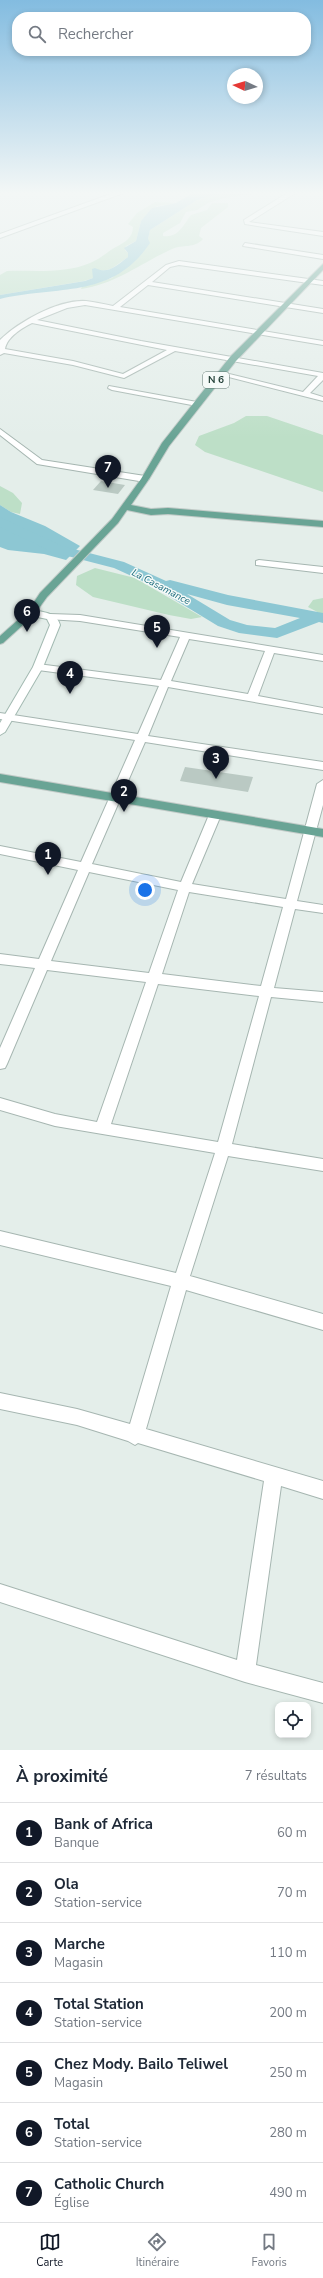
<!DOCTYPE html>
<html lang="fr">
<head>
<meta charset="utf-8">
<style>
	:root { --surface:#fff; --page:#f2f2f3; --text:#1f2937; --muted:#747a83; --line:#e0e1e3; --accent:#111827 }
	body { margin:0; font-family:"Nunito Sans",sans-serif; background:var(--page); color:var(--text) }
	.controls { position:absolute; right:12px; bottom:12px; display:grid; overflow:hidden; border-radius:8px; box-shadow:0 2px 6px #0003 }
	.controls button { width:36px; height:36px; display:grid; place-items:center; padding:0; border:0; border-bottom:1px solid var(--line); background:var(--surface); color:var(--text); font:20px sans-serif }
	.compass { position:absolute; left:227px; top:68px; width:36px; height:36px; border-radius:50%; background:var(--surface); box-shadow:0 2px 6px #0003; rotate:274deg }
	.you { position:absolute; left:145px; top:890px; width:14px; height:14px; margin:-10px; border:3px solid #fff; border-radius:50%; background:#1a73e8; box-shadow:0 0 0 6px #1a73e833 }
	.badge { display:grid; place-items:center; width:26px; height:26px; border-radius:50%; background:var(--accent); color:#fff; font-size:13px; font-weight:700 }
	.pin { position:absolute; translate:-50% -33px; filter:drop-shadow(0 1px 2px #0008) }
	.pin::after { content:''; position:absolute; top:21px; width:14px; height:12px; background:inherit; clip-path:polygon(0 0,100% 0,50% 100%) }
	.list { margin:0; padding:0; list-style:none }
	h2 { display:flex; justify-content:space-between; align-items:center; height:52px; margin:0; padding:0 16px; font-size:17px }
	h2 small { font-size:13px; font-weight:400; color:var(--muted) }
	.list li { display:grid; grid-template-columns:26px 1fr auto; gap:12px; align-items:center; box-sizing:border-box; height:60px; padding:0 16px; border-top:1px solid var(--line) }
	.list b { display:block; font-size:15px; white-space:nowrap }
	.list p { margin:0; font-size:13px; white-space:nowrap; color:var(--muted) }
	.list em { font-size:13px; font-style:normal; color:var(--muted) }
	.icon { flex:none; width:22px; height:22px; fill:none; stroke:currentColor; stroke-width:2; stroke-linecap:round; stroke-linejoin:round }
	.map { position:relative; flex:none; width:323px; height:1750px; overflow:hidden }
	.search { position:absolute; background:var(--surface); box-shadow:0 2px 6px #0003; left:12px; right:12px; top:12px; height:44px; display:flex; align-items:center; gap:10px; box-sizing:border-box; padding:0 14px; border-radius:16px; color:var(--muted); font-size:15px }
	.sheet { height:472px; background:var(--surface) }
	nav { display:flex; justify-content:space-around; align-items:center; box-sizing:border-box; height:56px; border-top:1px solid var(--line); background:var(--surface); font-size:11px; color:var(--muted) }
	nav a { display:grid; justify-items:center; gap:2px }
	nav .on { color:var(--accent) }
	.map>svg:first-child { display:block }
	.green { fill:#bddfc7 }
	.water { fill:#8dc7d3 }
	.lines { fill:none; stroke-linecap:round; stroke-linejoin:round }
	.river { fill:#8dc7d3; fill-rule:evenodd }
	.building { fill:#bac9c3 }
	.street-casing { stroke:#a6b6b1; stroke-width:2 }
	.secondary-casing { stroke:#a3bab2; stroke-width:2 }
	.primary-casing { stroke:#c1cac7; stroke-width:2 }
	.street { fill:#fff; fill-rule:evenodd }
	.secondary { fill:#fff; fill-rule:evenodd }
	.primary { fill:#69a495; fill-rule:evenodd }
	.labels { text-anchor:middle; dominant-baseline:central; stroke-width:3; stroke-linejoin:round; paint-order:stroke }
	.shield { fill:#f5faf8; stroke:#627872; stroke-width:1 }
	.shield-label { font-size:10px; font-weight:bold; fill:#234038 }
	.far-water-label { font-size:10px; font-style:italic; fill:#1c6c7d; stroke:#f5faf8 }
</style>
</head>
<body>
<div class="map">
<svg width="323" height="1750" viewBox="0 0 323 1750">
	<rect width="100%" height="100%" fill="#e4eeea"/>
	<path class="green" d="M219,193h38l-33,5 -16,5 -11,7 -11,2 -6,11 -17,10v3c16,2 20,-11 28,-21l16,-5 5,-7h16v4l-27,21 -2,8 4,3c-9,10 -20,5 -31,10 -31,14 -56,35 -91,40l1,-2 30,-9 36,-39 2,-9 47,-30z
		M155,202l21,1 -19,3 -16,15 -5,20 -10,5 -1,4 3,3v4l-17,12 -10,2 -8,7 -9,3 -84,14v-20l7,-4c27,-1 58,3 83,-8 10,-4 17,-11 26,-16 9,-5 17,-9 17,-20l-5,-3 9,-11z
		M246,416h21l56,19v57l-118,-40 -10,-7 4,-9 35,-13z
		M0,486l13,7 9,10 -2,11 -9,-2 -11,-7z
		M95,568l40,10 67,39 -11,2 -22,-4 -76,-18 -17,-12 1,-9z
		M323,598v17l-15,-8 5,-7z"/>
	<path class="water" d="M195,192l24,1 -22,7 -47,30 -2,9 2,4c-38,57 -93,42 -150,56v-4l85,-14 8,-3 -1,-9 3,-1c13,7 22,-3 33,-11v-4l-4,-5 12,-7 5,-20 11,-13 24,-5z
		M0,505l11,7 34,14 35,20 -14,14 -22,-6 -36,-4 -8,-3z"/>
	<g class="lines">
		<path class="river" d="M0,517l62,29 62,16 42,19 4,-1 58,15 95,18v10l-4,-1 -42,16 -38,-5 -21,-7 -69,-42 -35,-16 -62,-16 -52,-25zM187,594l40,11 73,13 -25,10 -28,-3 -17,-5z"/>
	</g>
	<path class="building" d="M101,481l24,4 -7,9 -25,-4z
		M185,767l68,10 -5,15 -68,-11z"/>
	<g class="lines">
		<defs>
			<path id="street" d="M116,192h10l-126,46v-4z
				M289,192h8l-48,30 74,10v4l-78,-12 -1,-4z
				M245,243l78,12v4l-80,-13z
				M179,261l144,20v4l-144,-20 -9,2 -18,15 171,27v4l-175,-28 -28,22 203,34v4l-238,-40 -18,3 -30,12 104,21 182,32v7l-13,13 13,4v4l-106,-27 4,-2 82,20 15,-16 -143,-25 -51,27 -51,-13 -69,-12 -4,2v-15c18,-18 59,-41 86,-39 9,1 18,3 27,5l53,-41zM32,323l135,27 -44,24 -50,-13 -68,-12c2,-12 17,-21 27,-26z
				M109,386l88,16 4,2 -4,2 -85,-16 -4,-2z
				M0,429l42,31 103,16 4,3 -4,3 -108,-18 -37,-29z
				M259,560l64,7v6l-67,-8v-4z
				M50,614l30,1 243,40v6l-49,-8 -16,43 65,12v6l-155,-27 -20,49 175,26v8l-178,-28 -53,122 89,18 28,-67 6,-4 6,4 -29,69 94,15 31,-115 6,-4v25l-26,96 26,4v8l-28,-4 -21,79 49,4v10l-52,-5 -39,147 91,15v12l-95,-15 -38,120 133,38v16l-137,-40 -40,139 177,52v18l-42,-13 -25,179 67,18v20l-78,-21 -245,-80v-18l237,76 27,-179 -126,-38 -3,2 -7,-4 -51,-16 -77,-16v-16l77,16 53,15 41,-138 -171,-41v-14l176,42 39,-120 -160,-27 -55,-16v-12l55,16 42,8 49,-140 -99,-12 -40,94 -2,4 -5,1v-21l35,-80 -35,-4v-10l39,5 39,-89 -78,-16v-8l81,16 54,-122 -135,-21v-6l138,21 21,-48 -121,-16 -5,-3 5,-3 123,16 19,-43 -100,-16 -33,-2v-4zM189,639l76,12 -17,43 -77,-13zM89,872l89,18 -29,83 -98,-12zM189,892l94,15 -22,79 -99,-12zM158,984l101,12 -41,146 -107,-18z"/>
			<path id="secondary" d="M31,610c11,2 26,2 29,15l-17,42 -38,65 -5,3v-12l33,-56 17,-42 -3,-6 -19,-4 -2,-2z"/>
			<path id="primary" d="M323,264v6l-87,91 -67,85 -20,33 -18,26 20,4 17,-1 155,13v6l-155,-13 -17,1 -24,-5 -9,13 -71,74 -13,18 -31,28 -3,1v-8l28,-25 12,-18 72,-74 29,-40 21,-36 68,-86z
				M0,774l323,55v8l-323,-55z"/>
		</defs>
		<use href="#street" class="street-casing"/>
		<use href="#secondary" class="secondary-casing"/>
		<use href="#primary" class="primary-casing"/>
		<use href="#street" class="street"/>
		<use href="#secondary" class="secondary"/>
		<use href="#primary" class="primary"/>
	</g>
	<linearGradient id="sky" x2="0" y2="1"><stop stop-color="#83bce0"/><stop offset="0.44" stop-color="#f3f7f6"/><stop offset="1" stop-color="#f3f7f6" stop-opacity="0"/></linearGradient>
	<rect width="323" height="438" fill="url(#sky)"/>
	<g class="labels">
		<rect class="shield" x="203" y="372" width="26" height="16" rx="3"/>
		<g class="shield-label">
			<text x="216" y="380">N 6</text>
		</g>
		<g class="far-water-label">
			<text transform="translate(161 587) rotate(28)">La Casamance</text>
		</g>
	</g>
</svg>
<div class="controls">
<button><svg class="icon" aria-label="locate" viewBox="0 0 24 24"><circle cx="12" cy="12" r="6"/><path d="M12 2v4M12 18v4M2 12h4M18 12h4"/></svg></button>
</div>
<svg class="compass" viewBox="-18 -18 36 36"><path d="M0-13l5 13h-10z" fill="#e53935"/><path d="M0 13l5-13h-10z" fill="#747a83"/></svg>
<div class="you"></div>
<div class="pin badge" style="left:48px;top:875px">1</div>
<div class="pin badge" style="left:124px;top:812px">2</div>
<div class="pin badge" style="left:216px;top:779px">3</div>
<div class="pin badge" style="left:70px;top:694px">4</div>
<div class="pin badge" style="left:157px;top:648px">5</div>
<div class="pin badge" style="left:27px;top:632px">6</div>
<div class="pin badge" style="left:108px;top:488px">7</div>
<div class="search"><svg class="icon" aria-label="search" viewBox="0 0 24 24"><circle cx="10" cy="10" r="6"/><path d="M15 15l6 6"/></svg>Rechercher</div>
</div>
<section class="sheet">
<h2>À proximité<small>7 résultats</small></h2>
<ul class="list">
<li><span class="badge">1</span><div><b>Bank of Africa</b><p>Banque</p></div><em>60 m</em></li>
<li><span class="badge">2</span><div><b>Ola</b><p>Station-service</p></div><em>70 m</em></li>
<li><span class="badge">3</span><div><b>Marche</b><p>Magasin</p></div><em>110 m</em></li>
<li><span class="badge">4</span><div><b>Total Station</b><p>Station-service</p></div><em>200 m</em></li>
<li><span class="badge">5</span><div><b>Chez Mody. Bailo Teliwel</b><p>Magasin</p></div><em>250 m</em></li>
<li><span class="badge">6</span><div><b>Total</b><p>Station-service</p></div><em>280 m</em></li>
<li><span class="badge">7</span><div><b>Catholic Church</b><p>Église</p></div><em>490 m</em></li>
</ul>
</section>
<nav>
<a class="on"><svg class="icon" aria-label="map" viewBox="0 0 24 24"><path d="M3 6l6-2 6 2 6-2v14l-6 2-6-2-6 2zM9 4v14M15 6v14"/></svg>Carte</a>
<a><svg class="icon" aria-label="directions" viewBox="0 0 24 24"><path d="M12 3l9 9-9 9-9-9zM9 14v-3h6M13 9l2 2-2 2"/></svg>Itinéraire</a>
<a><svg class="icon" aria-label="saved" viewBox="0 0 24 24"><path d="M7 4h10v16l-5-4-5 4z"/></svg>Favoris</a>
</nav>
</body>
</html>
